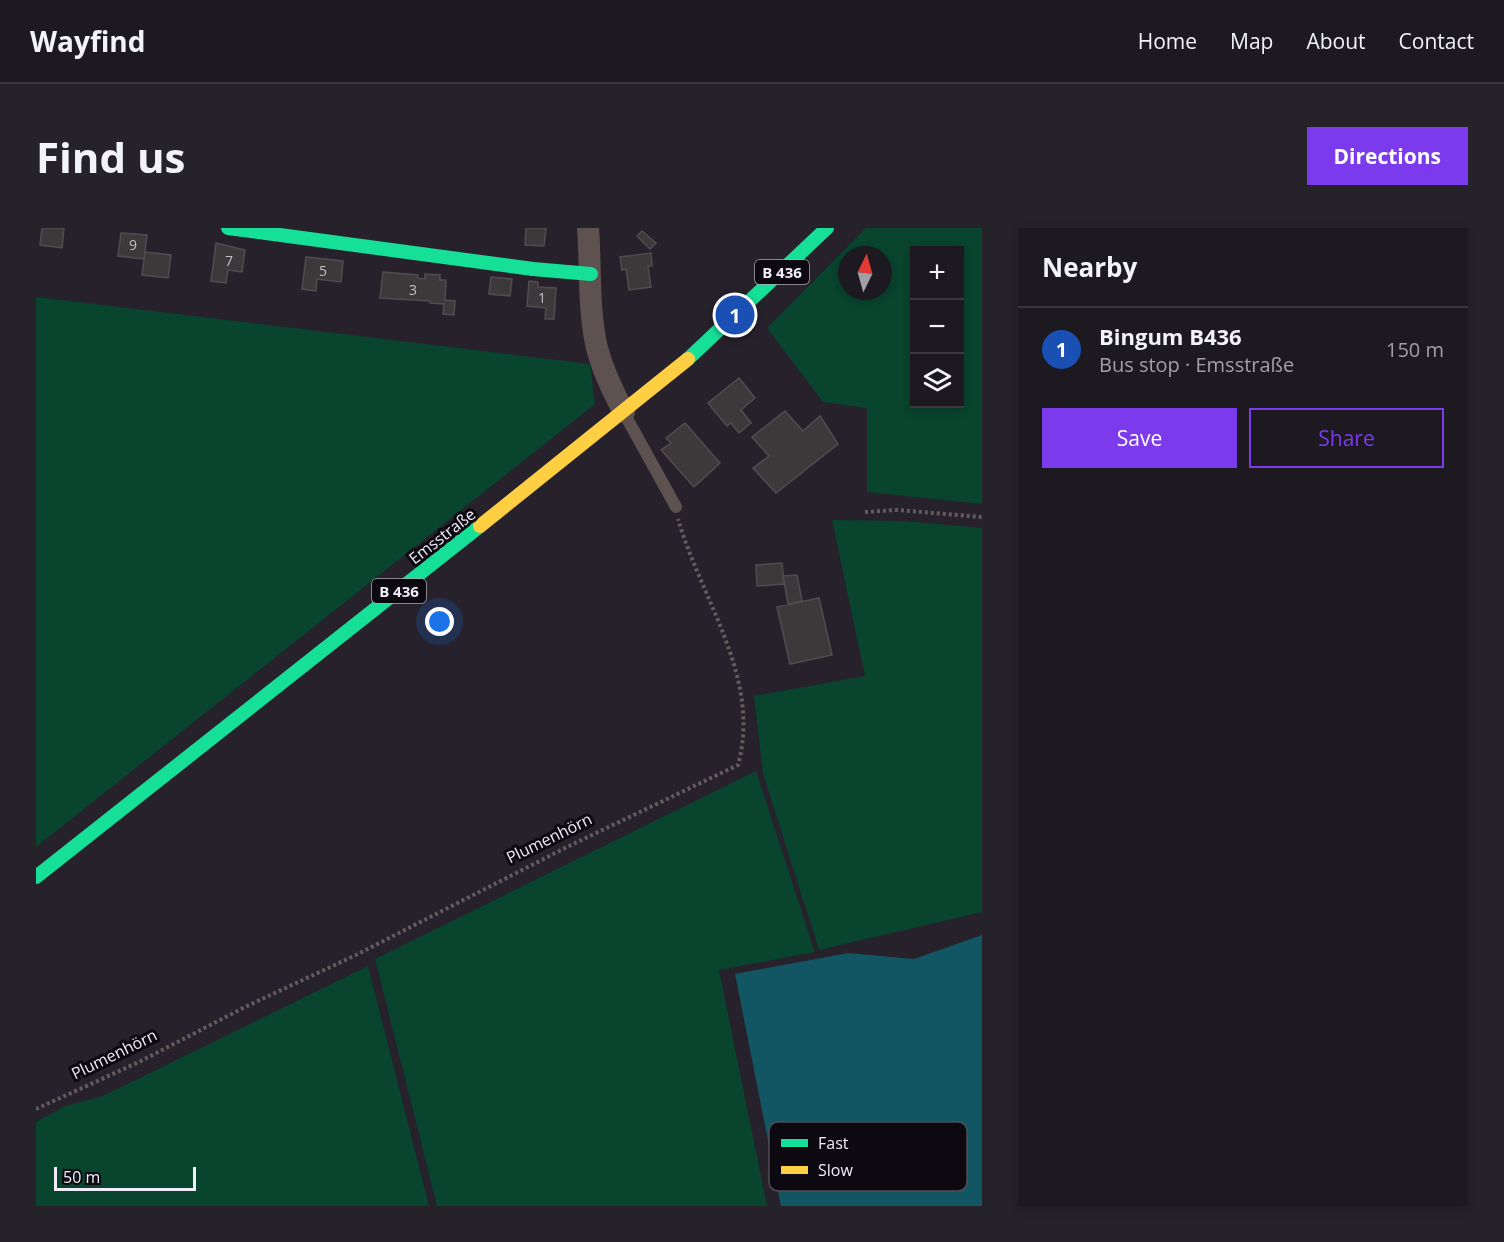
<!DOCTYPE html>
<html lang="en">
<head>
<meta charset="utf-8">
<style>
	:root { --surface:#1c1920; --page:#252229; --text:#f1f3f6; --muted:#a0a0a5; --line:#3a383e; --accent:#7c3aed }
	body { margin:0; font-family:"Open Sans",sans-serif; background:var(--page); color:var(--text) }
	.controls { position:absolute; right:18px; top:18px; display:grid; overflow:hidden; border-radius:0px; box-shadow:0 3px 9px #0003 }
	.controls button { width:54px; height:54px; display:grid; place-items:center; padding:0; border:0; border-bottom:2px solid var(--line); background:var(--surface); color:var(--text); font:30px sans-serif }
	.compass { position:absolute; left:802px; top:18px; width:54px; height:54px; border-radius:50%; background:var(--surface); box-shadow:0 3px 9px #0003; rotate:5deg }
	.scale { position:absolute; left:18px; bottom:15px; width:142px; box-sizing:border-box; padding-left:6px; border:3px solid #f0ecf8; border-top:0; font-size:16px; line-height:21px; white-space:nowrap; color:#f0ecf8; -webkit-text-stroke:4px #0c0911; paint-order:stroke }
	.you { position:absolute; left:404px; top:394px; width:21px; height:21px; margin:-15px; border:4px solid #fff; border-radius:50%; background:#1a73e8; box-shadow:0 0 0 9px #1a73e833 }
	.badge { display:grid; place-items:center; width:39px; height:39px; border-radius:50%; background:var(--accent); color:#fff; font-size:20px; font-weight:700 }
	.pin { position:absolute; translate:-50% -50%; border:3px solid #fff; box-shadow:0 2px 6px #0006 }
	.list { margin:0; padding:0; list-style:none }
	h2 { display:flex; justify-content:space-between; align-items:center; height:78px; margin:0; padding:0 24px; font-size:26px }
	h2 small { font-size:20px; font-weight:400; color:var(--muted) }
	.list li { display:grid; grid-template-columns:39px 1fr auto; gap:18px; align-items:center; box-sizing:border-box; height:84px; padding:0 24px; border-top:2px solid var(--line) }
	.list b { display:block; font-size:22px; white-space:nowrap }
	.list p { margin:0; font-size:20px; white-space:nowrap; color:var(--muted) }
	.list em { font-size:20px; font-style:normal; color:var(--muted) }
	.actions { display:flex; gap:12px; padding:18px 24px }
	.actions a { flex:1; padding:14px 0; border:2px solid var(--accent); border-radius:0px; text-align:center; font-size:21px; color:var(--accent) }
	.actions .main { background:var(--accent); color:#fff }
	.icon { flex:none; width:33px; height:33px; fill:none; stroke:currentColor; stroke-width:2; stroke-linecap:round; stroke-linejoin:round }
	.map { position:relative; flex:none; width:946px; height:978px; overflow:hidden; border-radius:0px }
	header { display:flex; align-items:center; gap:36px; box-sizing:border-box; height:84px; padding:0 30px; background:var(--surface); border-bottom:2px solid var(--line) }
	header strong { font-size:28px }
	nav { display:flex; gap:33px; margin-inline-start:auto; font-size:21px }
	.intro { display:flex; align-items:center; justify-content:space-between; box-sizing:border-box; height:144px; padding:0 36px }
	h1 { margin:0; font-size:42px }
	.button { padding:15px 27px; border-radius:0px; background:var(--accent); color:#fff; font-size:21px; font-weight:700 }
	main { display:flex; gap:36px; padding:0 36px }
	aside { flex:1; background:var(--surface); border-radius:0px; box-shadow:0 3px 9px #0003 }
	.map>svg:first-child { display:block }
	.green { fill:#08442e; fill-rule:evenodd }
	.water { fill:#125563 }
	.building { fill:#3d383a; stroke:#524c51; stroke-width:1.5 }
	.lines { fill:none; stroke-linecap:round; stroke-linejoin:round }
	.path { stroke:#635c5c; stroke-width:4; stroke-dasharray:3 3; stroke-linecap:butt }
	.lane { stroke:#5d524f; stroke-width:12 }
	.street { stroke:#5d524f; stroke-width:22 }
	.fast { stroke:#16e098; stroke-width:14 }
	.slow { stroke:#ffcf43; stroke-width:14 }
	.labels { text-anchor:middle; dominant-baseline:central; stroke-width:6; stroke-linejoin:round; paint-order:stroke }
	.number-label { font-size:14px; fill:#c3bfc8 }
	.shield { fill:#0c0911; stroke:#aca8b3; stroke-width:1.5 }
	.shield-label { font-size:15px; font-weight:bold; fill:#f0ecf8 }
	.street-label { font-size:16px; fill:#f0ecf8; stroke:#0c0911 }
	.key { fill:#0c0911; stroke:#504d56; stroke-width:1.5 }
	.key-label { font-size:16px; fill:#f0ecf8 }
</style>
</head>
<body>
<header>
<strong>Wayfind</strong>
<nav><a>Home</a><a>Map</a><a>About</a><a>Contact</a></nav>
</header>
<div class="intro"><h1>Find us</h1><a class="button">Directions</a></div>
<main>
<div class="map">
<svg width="946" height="978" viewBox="0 0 946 978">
	<rect width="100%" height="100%" fill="#26212b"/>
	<path class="green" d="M830,0h116v276l-115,-12v-84l-44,-6 -56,-74zM924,22v154h-46v-154zM811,27h36v36h-36z
		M0,69l554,67 5,40 -559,443z
		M796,292l72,1 78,7v384l-163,38 -56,-176 -9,-78 111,-20z
		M720,543l59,181 -96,18 48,236h-330l-62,-247z
		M332,738l61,240h-393v-84l29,-16 38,-10z"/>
	<path class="water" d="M946,707v271h-201l-46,-232 113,-21 66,6z"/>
	<path class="building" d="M6,0h22l-2,20 -22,-3z
		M490,0h20l-2,18 -19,-1z
		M606,3l14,12 -6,6 -13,-13z
		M85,5l26,2 -3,24 -26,-3z
		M180,15l29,7 -3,22 -14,-2 -2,13 -15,-2z
		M109,24l26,3 -3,23 -26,-3z
		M615,25l1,13h-4l3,21 -22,3 -3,-21 -4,1 -2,-13z
		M270,29l37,4 -2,21 -24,-3 -1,12 -14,-2z
		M347,44l35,3 -1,3 8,1v-5l15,1v5h6l-1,20 10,1 -1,14 -11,-1 1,-10 -14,-1v-2l-50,-3z
		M455,49l21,2 -2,17 -21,-2z
		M493,53l9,1v5l18,1 -2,31h-9l1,-11 -19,-2z
		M703,150l16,20 -14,12 10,13 -12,10 -8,-10 -4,3 -19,-23z
		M749,183l18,20 17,-15 18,28 -62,49 -23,-25 16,-12 -17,-19z
		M649,195l35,40 -26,24 -33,-37 10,-7 -5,-5z
		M746,335l2,21 -27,2 -1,-21z
		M761,347l5,26 -14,3 -5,-28z
		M783,370l13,57 -42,9 -13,-57z"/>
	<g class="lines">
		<path class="path" d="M829,284l32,-2 85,7
			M0,881l103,-47 106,-55 111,-52 213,-109 169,-81c24,-86 -37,-166 -60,-246"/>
		<path class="lane" d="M588,185l52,94"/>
		<path class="street" d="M552,0c3,39 0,82 9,120 6,23 16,44 27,64"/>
		<path class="fast" d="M192,0l305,41 58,5
			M652,131l139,-131
			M0,649l444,-351"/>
		<path class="slow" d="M444,298l208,-167"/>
	</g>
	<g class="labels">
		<g class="number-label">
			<text x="97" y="16">9</text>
			<text x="193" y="32">7</text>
			<text x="287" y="42">5</text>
			<text x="377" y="61">3</text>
			<text x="506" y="69">1</text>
		</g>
		<g class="shield">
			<rect x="719" y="32" width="54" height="24" rx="4.5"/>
			<rect x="336" y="351" width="54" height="24" rx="4.5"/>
		</g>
		<g class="shield-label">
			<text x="746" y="44">B 436</text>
			<text x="363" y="363">B 436</text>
		</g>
		<g class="street-label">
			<text transform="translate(406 308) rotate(-38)">Emsstraße</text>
			<text transform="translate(513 610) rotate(-26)">Plumenhörn</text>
			<text transform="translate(78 826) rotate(-26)">Plumenhörn</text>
		</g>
	</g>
	<rect x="733" y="894" width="198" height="69" rx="9" class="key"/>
	<rect x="745" y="911" width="27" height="8" fill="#16e098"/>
	<rect x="745" y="938" width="27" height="8" fill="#ffcf43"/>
	<g class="key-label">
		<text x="782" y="921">Fast</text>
		<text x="782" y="948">Slow</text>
	</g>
</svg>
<div class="controls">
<button>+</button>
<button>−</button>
<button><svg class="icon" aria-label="layers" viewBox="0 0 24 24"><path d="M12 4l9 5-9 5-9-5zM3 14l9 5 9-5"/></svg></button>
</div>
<svg class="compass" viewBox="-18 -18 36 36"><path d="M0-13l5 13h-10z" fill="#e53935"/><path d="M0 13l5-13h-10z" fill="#a0a0a5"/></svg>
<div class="scale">50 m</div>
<div class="you"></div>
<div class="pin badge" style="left:699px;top:87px;background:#1a4fb4">1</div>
</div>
<aside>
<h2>Nearby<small></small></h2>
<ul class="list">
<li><span class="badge" style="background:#1a4fb4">1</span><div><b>Bingum B436</b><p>Bus stop · Emsstraße</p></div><em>150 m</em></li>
</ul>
<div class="actions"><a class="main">Save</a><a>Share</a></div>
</aside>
</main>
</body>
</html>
